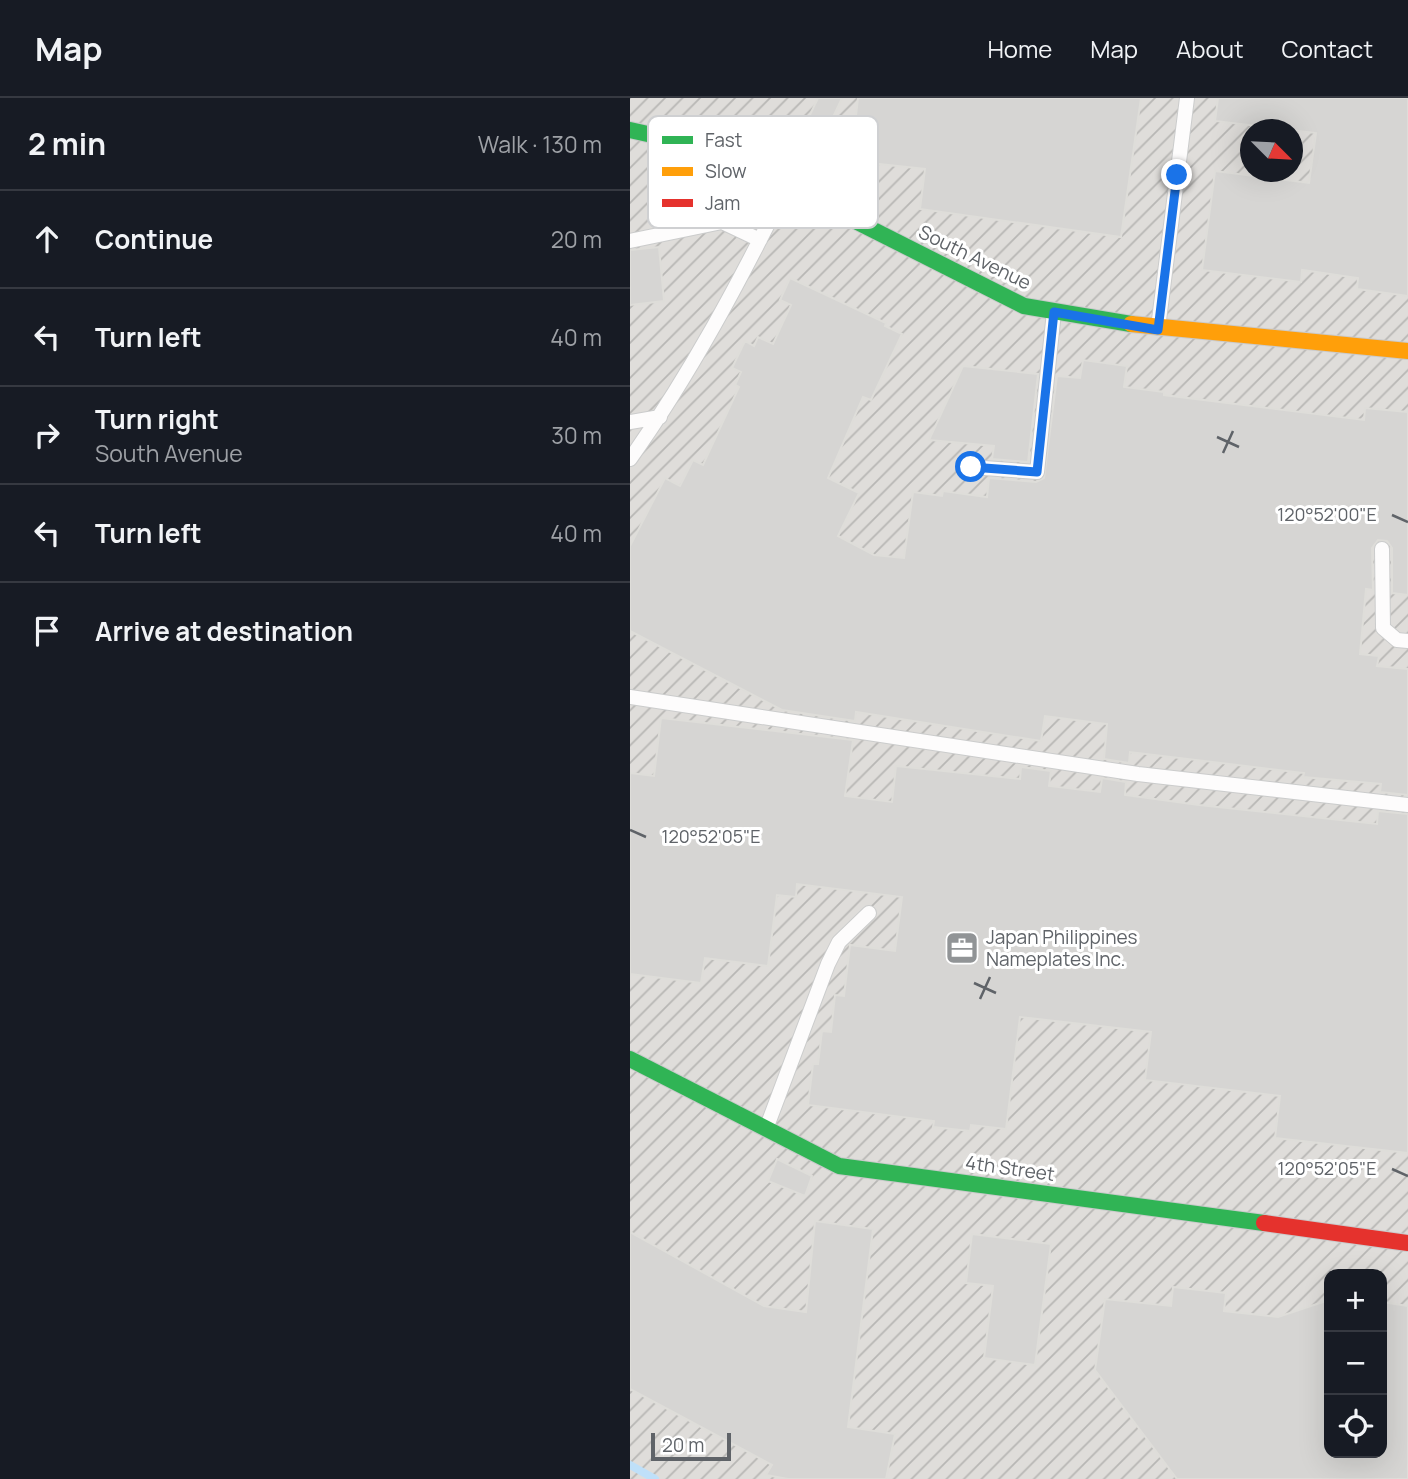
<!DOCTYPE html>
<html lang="en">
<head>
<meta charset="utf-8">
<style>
	:root { --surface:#171b24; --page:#20242c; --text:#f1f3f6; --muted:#9ea1a6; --line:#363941 }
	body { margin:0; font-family:Manrope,sans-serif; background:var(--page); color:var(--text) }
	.controls { position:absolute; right:21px; bottom:21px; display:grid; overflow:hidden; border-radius:14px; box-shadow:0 7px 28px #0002 }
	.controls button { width:63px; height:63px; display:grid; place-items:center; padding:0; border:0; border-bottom:2px solid var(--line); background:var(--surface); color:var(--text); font:35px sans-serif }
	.compass { position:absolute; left:610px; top:21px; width:63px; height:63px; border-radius:50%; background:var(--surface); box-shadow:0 7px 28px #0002; rotate:114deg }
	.scale { position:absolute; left:21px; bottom:18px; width:80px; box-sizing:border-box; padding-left:7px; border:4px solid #5f6368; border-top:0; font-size:19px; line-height:24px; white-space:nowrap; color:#5f6368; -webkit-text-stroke:5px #fff; paint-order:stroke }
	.stop { position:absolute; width:21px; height:21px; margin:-16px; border:5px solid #1a73e8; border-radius:50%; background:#fff }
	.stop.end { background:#1a73e8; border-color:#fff; box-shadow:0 2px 7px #0008 }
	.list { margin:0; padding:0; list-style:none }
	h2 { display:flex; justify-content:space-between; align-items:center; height:91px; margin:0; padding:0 28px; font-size:30px }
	h2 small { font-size:23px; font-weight:400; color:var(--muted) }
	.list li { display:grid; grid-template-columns:46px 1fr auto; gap:21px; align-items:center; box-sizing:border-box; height:98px; padding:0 28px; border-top:2px solid var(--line) }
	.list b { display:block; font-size:26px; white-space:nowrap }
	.list p { margin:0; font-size:23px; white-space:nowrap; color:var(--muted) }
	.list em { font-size:23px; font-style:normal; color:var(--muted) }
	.icon { flex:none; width:38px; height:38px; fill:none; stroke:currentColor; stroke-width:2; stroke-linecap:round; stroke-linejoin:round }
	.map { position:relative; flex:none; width:778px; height:1381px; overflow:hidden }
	header { display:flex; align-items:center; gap:42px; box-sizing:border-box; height:98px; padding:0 35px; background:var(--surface); border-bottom:2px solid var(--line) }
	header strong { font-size:33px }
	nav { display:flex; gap:38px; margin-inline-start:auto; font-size:24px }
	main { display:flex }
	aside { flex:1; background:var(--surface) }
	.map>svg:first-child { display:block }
	.industrial { fill:url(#industrial-furrows); fill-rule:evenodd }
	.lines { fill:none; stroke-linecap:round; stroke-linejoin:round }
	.stream { stroke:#bfe0f9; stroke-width:8 }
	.building { fill:#d6d5d3; stroke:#deddd9; stroke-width:2 }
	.lane-casing { stroke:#cbcccc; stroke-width:16 }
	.fast-casing { stroke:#cacacb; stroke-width:18 }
	.slow-casing { stroke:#cacacb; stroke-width:18 }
	.jam-casing { stroke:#cacacb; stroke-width:18 }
	.lane { stroke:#fdfcfc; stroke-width:14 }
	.fast { stroke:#30b455; stroke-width:16 }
	.slow { stroke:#ff9f0a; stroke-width:16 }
	.jam { stroke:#e5322d; stroke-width:16 }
	.route { stroke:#1a73e8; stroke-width:9 }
	.ticks { fill:none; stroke:#5f6368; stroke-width:2.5 }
	.labels { text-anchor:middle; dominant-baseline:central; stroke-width:6; stroke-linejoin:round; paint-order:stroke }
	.street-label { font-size:19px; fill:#5f6368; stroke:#fff }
	.poi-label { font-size:19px; fill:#5f6368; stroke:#fff; text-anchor:start }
	.key { fill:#fff; stroke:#cfd0d2; stroke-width:2 }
	.key-label { font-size:19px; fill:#5f6368 }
	.ticks-label { font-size:18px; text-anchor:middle; fill:#5f6368; stroke:#fff; stroke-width:6; stroke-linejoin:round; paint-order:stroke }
</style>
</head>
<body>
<header>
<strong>Map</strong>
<nav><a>Home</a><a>Map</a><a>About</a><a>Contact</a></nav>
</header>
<main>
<aside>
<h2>2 min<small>Walk · 130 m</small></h2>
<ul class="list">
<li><svg class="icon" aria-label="ahead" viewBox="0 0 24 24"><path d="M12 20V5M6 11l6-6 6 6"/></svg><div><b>Continue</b></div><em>20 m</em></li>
<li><svg class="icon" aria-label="left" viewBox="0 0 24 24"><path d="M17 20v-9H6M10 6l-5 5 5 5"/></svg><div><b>Turn left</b></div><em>40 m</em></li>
<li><svg class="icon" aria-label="right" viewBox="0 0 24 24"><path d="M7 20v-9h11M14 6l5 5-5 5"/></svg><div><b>Turn right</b><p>South Avenue</p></div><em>30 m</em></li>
<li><svg class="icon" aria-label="left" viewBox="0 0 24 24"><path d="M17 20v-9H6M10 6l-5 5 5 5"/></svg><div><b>Turn left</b></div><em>40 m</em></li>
<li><svg class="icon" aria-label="arrive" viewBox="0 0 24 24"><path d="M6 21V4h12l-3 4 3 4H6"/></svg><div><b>Arrive at destination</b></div></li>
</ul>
</aside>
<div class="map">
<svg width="778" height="1381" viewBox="0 0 778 1381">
	<defs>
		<pattern id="industrial-furrows" width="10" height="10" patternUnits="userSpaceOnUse" patternTransform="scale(1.75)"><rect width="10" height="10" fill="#dfddda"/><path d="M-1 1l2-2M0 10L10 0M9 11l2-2" fill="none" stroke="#b8b7b5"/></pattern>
	</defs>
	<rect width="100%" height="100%" fill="#efeeea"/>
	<path class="industrial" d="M0,0h778v1381h-778zM620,32h42v42h-42zM699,1176h53v179h-53z"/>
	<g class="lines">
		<path class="stream" d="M0,1367l25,14"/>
	</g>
	<path class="building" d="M188,0h24l-29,62 -20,-10z
		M228,0h283l-20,139 -201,-28 5,-40 -74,-8z
		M588,0h190v198l-51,-7 1,-11 -56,-8 -1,12 -99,-12 13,-99 94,12 7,-50 -101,-12z
		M29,149l5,54 -34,4v-55z
		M160,180l96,45 -1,3 17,8 -31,66 -8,-3 -35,81 31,15 -21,43 36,19 30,3 9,-66 29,4 1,-5 44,6 2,-19 47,4 8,-4 13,-102 23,2 3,-18 44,6 -3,21 40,5v3l200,25 1,-12 43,4v183l-16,-2v-45l-5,-7 -9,-1 -6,8 1,42 -7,-1 -6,65 19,2 -2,10 31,3v126l-28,-3 1,-8 -78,-7 1,-4 -174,-21 -1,11 -25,-4 3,-35 -62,-8 -4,25 -185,-29 -1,9 -73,-11 -152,-79v-85l35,-68 15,8 13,-26 10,5 36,-78 -4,-2 6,-13 -9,-4 13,-27 9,5 4,-9 15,7 18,-39 -11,-5z
		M333,268l75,8 -10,88 -36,-3 2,-13 -65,-6z
		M31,620l192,22 -8,56 47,6 4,-36 124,13 1,-12 30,4 -2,15 51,6 2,-14 24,4 -1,13 74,10 178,19 1,-13 30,3v339l-133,-15 5,-42 -135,-16 6,-48 -131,-15 -14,112 -35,-4 -1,6 -37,-4 1,-6 -126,-16 5,-41h5l4,-33 9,1 4,-37 9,1 6,-51 45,6 7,-54 -105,-13 -1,13 -19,-2 -9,71 -63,-8 -4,25 -71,-9v-201l24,3z
		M147,1061l35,17 -7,20 -37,-15z
		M185,1123l58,8 -25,198 47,7 -9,45h-98l-22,-4 6,-10 -142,-76v-157l134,74 42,6z
		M342,1136l79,10 -16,121 -51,-7 9,-72 -27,-3z
		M543,1189l53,6 -2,18 54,6 51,-17v153h53v-151l26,4v173h-231l-82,-109 10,-71 66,7z"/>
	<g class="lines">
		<defs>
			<path id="lane" d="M0,143l92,-19 38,18
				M528,230l29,-230
				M0,324l30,-5
				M0,361c60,-84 110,-178 156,-271
				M341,369l66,5 17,-160
				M752,451l1,79 14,12 11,1
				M0,599l508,77 270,31
				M136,1031l62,-165 11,-22 30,-29"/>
			<path id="fast" d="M0,32l45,10 111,46 238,120 107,18
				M0,961l209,107 425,57"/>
			<path id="slow" d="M501,226l277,27"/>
			<path id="jam" d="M634,1125l144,20"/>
		</defs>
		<use href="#lane" class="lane-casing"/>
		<use href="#fast" class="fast-casing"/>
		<use href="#slow" class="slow-casing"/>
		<use href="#jam" class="jam-casing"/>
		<use href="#lane" class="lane"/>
		<use href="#fast" class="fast"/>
		<use href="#slow" class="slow"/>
		<use href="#jam" class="jam"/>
	</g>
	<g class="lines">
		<path class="route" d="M341,369l66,5 17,-160 104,18 19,-155"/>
	</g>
	<path class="ticks" d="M587,339l22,10M593,355l10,-22M762,417l16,7M0,732l16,7M344,885l22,10M350,901l10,-22M762,1071l16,7"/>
	<defs>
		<symbol id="office-square" viewBox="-11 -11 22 22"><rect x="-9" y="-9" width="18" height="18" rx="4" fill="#919496" stroke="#fff"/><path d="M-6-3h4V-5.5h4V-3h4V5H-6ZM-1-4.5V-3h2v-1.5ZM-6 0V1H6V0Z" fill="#fff"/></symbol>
	</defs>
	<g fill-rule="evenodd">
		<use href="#office-square" x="313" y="831" width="38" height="38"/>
	</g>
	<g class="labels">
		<g class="street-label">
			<text transform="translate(345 159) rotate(26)">South Avenue</text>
			<text transform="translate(380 1070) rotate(8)">4th Street</text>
		</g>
		<g class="poi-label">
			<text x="356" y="839">Japan Philippines<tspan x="356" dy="22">Nameplates Inc.</tspan></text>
		</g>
	</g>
	<rect x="18" y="18" width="230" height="112" rx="10" class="key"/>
	<rect x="32" y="38" width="31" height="8" fill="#30b455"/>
	<rect x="32" y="69" width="31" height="9" fill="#ff9f0a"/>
	<rect x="32" y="101" width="31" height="8" fill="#e5322d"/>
	<g class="key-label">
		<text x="75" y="49">Fast</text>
		<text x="75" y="80">Slow</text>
		<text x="75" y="112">Jam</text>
	</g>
	<g class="ticks-label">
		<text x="697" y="423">120°52'00"E</text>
		<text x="81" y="745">120°52'05"E</text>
		<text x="697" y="1077">120°52'05"E</text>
	</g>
</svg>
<div class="controls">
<button>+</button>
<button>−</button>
<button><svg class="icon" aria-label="locate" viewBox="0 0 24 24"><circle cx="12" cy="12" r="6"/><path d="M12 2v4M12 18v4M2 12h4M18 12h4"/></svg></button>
</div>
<svg class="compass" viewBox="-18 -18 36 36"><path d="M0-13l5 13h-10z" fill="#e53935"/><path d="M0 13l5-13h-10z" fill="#9ea1a6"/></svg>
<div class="scale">20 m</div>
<div class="stop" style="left:341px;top:369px"></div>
<div class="stop end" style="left:547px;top:77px"></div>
</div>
</main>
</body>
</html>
